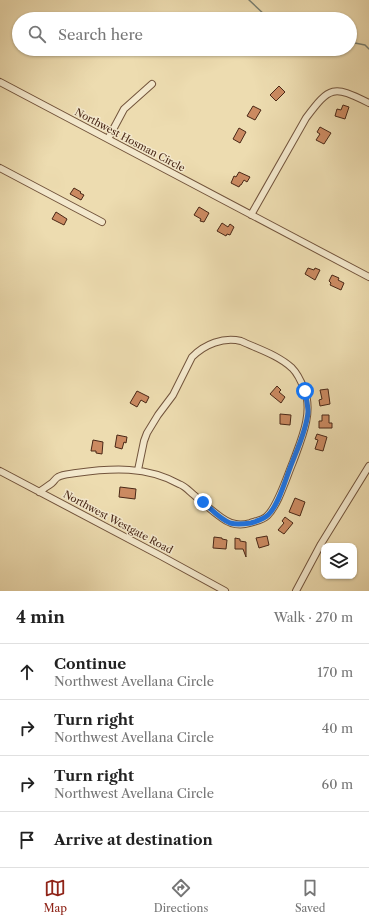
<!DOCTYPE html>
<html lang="en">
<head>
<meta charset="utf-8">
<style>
	:root { --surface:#fff; --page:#f2f2f2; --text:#222; --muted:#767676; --line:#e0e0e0; --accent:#8f2418 }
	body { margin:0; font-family:"Libre Caslon Text",serif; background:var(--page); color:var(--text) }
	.controls { position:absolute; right:12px; bottom:12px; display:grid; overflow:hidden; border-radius:8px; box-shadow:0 1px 3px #0004 }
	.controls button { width:36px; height:36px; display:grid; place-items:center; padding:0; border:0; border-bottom:1px solid var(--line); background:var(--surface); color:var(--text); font:20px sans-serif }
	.stop { position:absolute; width:12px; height:12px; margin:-9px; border:3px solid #1a73e8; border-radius:50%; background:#fff }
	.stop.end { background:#1a73e8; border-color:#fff; box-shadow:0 1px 4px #0008 }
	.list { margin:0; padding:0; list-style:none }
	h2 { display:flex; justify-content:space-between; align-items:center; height:52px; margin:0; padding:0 16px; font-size:17px }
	h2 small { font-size:13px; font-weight:400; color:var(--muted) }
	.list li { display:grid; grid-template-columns:26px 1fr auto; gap:12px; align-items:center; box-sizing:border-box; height:56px; padding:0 16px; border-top:1px solid var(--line) }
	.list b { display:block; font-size:15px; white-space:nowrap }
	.list p { margin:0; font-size:13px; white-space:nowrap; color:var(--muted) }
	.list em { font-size:13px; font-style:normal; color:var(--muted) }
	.icon { flex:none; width:22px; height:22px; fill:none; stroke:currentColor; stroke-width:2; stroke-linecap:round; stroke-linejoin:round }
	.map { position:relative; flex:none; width:369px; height:591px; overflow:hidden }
	.search { position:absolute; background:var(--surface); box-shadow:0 1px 3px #0004; left:12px; right:12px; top:12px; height:44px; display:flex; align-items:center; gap:10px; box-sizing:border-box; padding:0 14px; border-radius:22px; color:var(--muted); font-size:15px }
	.sheet { height:276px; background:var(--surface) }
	nav { display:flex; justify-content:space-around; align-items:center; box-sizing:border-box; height:56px; border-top:1px solid var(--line); background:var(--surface); font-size:11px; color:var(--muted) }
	nav a { display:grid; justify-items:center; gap:2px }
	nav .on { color:var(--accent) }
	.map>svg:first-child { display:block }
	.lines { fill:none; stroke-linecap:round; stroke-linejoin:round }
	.stream { stroke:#798072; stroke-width:1.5 }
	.building { fill:#cb8a61; stroke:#492716 }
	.minor-casing { stroke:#72543c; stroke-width:8 }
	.minor { stroke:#f3e8cc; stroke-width:6 }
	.route { stroke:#1a73e8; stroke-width:5 }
	.labels { text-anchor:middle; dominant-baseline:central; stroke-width:3; stroke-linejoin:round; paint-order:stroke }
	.street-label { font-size:10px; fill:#492716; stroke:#f3e8cc }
</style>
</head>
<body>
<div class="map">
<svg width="369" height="591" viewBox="0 0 369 591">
	<rect width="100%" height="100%" fill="#eddcb0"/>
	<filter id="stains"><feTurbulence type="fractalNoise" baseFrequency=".005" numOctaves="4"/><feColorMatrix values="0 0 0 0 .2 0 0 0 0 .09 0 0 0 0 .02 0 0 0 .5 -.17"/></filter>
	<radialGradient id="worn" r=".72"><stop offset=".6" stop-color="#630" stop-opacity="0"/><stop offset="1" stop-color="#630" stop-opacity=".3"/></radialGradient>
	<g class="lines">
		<path class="stream" d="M249,0l17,16 6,3
			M350,42l15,3 4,4"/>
	</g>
	<path class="building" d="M279,86l6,6 -9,9 -6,-6z
		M343,105l6,2 -4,12 -10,-3 2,-7 4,1z
		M253,106l8,4 -6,10 -8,-4z
		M320,127l11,6 -7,11 -8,-4 4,-6 -3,-2z
		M239,128l7,4 -6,11 -7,-4z
		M239,172l11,5 -3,5 -3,-2 -3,5h-1l-1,2 -8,-4 3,-7 2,1z
		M74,188l7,4 -1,1 4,2 -3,5 -11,-6z
		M199,207l10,6 -5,9 -4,-1 1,-2 -7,-4z
		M56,212l11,7 -3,6 -12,-6z
		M222,223l6,4 2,-3 4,3 -4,8 -3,-1 -1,2 -9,-5z
		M308,268l6,2 1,-2 5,2 -5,10 -10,-6z
		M332,275l7,3 -1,2 6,3 -3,7 -11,-5 1,-2 -2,-2z
		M277,386l4,4 -2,2 6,5 -4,6 -11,-9z
		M328,389l2,15 -10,2 -1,-6 3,-1 -2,-9z
		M137,391l12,6 -3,6 -5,-3 -4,7 -7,-4z
		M280,414l11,1 -1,10 -10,-1z
		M322,415h7v8h3v5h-13v-7h3z
		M317,434l10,3 -4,14 -8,-2 3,-9 -3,-1z
		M117,435l10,2 -1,6 -2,-1 -2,7 -7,-2z
		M93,440l10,2 -1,12 -6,-1v-2h-5z
		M120,487l16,2 -1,10 -16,-2z
		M295,498l10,4 -5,14 -11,-4z
		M285,517l8,6 -9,11 -6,-4 6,-7 -2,-2z
		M267,536l2,9 -10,3 -3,-10z
		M214,537l8,1v1l5,1 -1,9 -13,-1z
		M235,538l5,1v2l6,1v15l-3,-8h-8z"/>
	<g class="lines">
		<defs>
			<path id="minor" d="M0,82l369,195
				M108,139l16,-30 28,-25
				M0,168l102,54
				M251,215l55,-97c24,-32 27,-33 63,-15
				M0,471l161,85 64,35
				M39,492c4,-3 9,-6 13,-9 2,-2 4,-5 6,-6 5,-3 13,-3 18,-4 36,-5 71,-7 103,11 6,2 10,7 15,11 9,8 18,16 28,23 8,6 18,8 28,5 6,-2 13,-3 17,-7 11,-10 20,-40 26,-54 8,-22 21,-50 11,-73 -3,-8 -6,-15 -12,-21 -14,-13 -34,-19 -51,-27 -18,-4 -36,3 -49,16l-19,38 -15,20 -11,18 -3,8 -6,29
				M296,591l25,-47 48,-78"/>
		</defs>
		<use href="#minor" class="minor-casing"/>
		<use href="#minor" class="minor"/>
	</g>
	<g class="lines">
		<path class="route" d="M203,502c8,7 17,17 27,21 7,2 14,1 21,0 6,-2 13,-4 17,-8 10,-9 17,-34 22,-47 6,-16 17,-39 18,-56 0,-7 -2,-14 -3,-21"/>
	</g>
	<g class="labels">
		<g class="street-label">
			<text transform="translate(130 140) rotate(28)">Northwest Hosman Circle</text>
			<text transform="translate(118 522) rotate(28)">Northwest Westgate Road</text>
		</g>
	</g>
	<rect width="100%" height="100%" filter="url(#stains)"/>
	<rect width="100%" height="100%" fill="url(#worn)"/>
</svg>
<div class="controls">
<button><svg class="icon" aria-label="layers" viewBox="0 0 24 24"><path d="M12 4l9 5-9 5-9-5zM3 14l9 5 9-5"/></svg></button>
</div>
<div class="stop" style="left:305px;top:391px"></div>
<div class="stop end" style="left:203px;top:502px"></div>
<div class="search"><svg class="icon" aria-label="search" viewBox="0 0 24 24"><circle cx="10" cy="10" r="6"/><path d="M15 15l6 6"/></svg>Search here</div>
</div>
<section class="sheet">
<h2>4 min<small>Walk · 270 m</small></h2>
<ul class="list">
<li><svg class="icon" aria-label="ahead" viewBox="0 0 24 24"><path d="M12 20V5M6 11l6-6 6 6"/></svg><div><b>Continue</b><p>Northwest Avellana Circle</p></div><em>170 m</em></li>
<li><svg class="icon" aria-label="right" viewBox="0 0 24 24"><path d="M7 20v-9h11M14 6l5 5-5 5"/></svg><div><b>Turn right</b><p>Northwest Avellana Circle</p></div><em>40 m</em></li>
<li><svg class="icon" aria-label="right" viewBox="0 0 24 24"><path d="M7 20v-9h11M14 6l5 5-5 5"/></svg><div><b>Turn right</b><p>Northwest Avellana Circle</p></div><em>60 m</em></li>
<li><svg class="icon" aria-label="arrive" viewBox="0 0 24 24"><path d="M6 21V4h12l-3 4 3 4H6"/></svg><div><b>Arrive at destination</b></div></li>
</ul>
</section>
<nav>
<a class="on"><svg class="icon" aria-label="map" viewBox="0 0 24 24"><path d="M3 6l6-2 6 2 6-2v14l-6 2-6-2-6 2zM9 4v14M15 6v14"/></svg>Map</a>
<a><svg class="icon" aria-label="directions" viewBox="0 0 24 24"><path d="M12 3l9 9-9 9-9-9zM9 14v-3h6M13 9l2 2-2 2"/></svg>Directions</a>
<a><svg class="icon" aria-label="saved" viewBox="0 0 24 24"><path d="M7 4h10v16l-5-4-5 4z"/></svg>Saved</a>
</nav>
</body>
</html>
